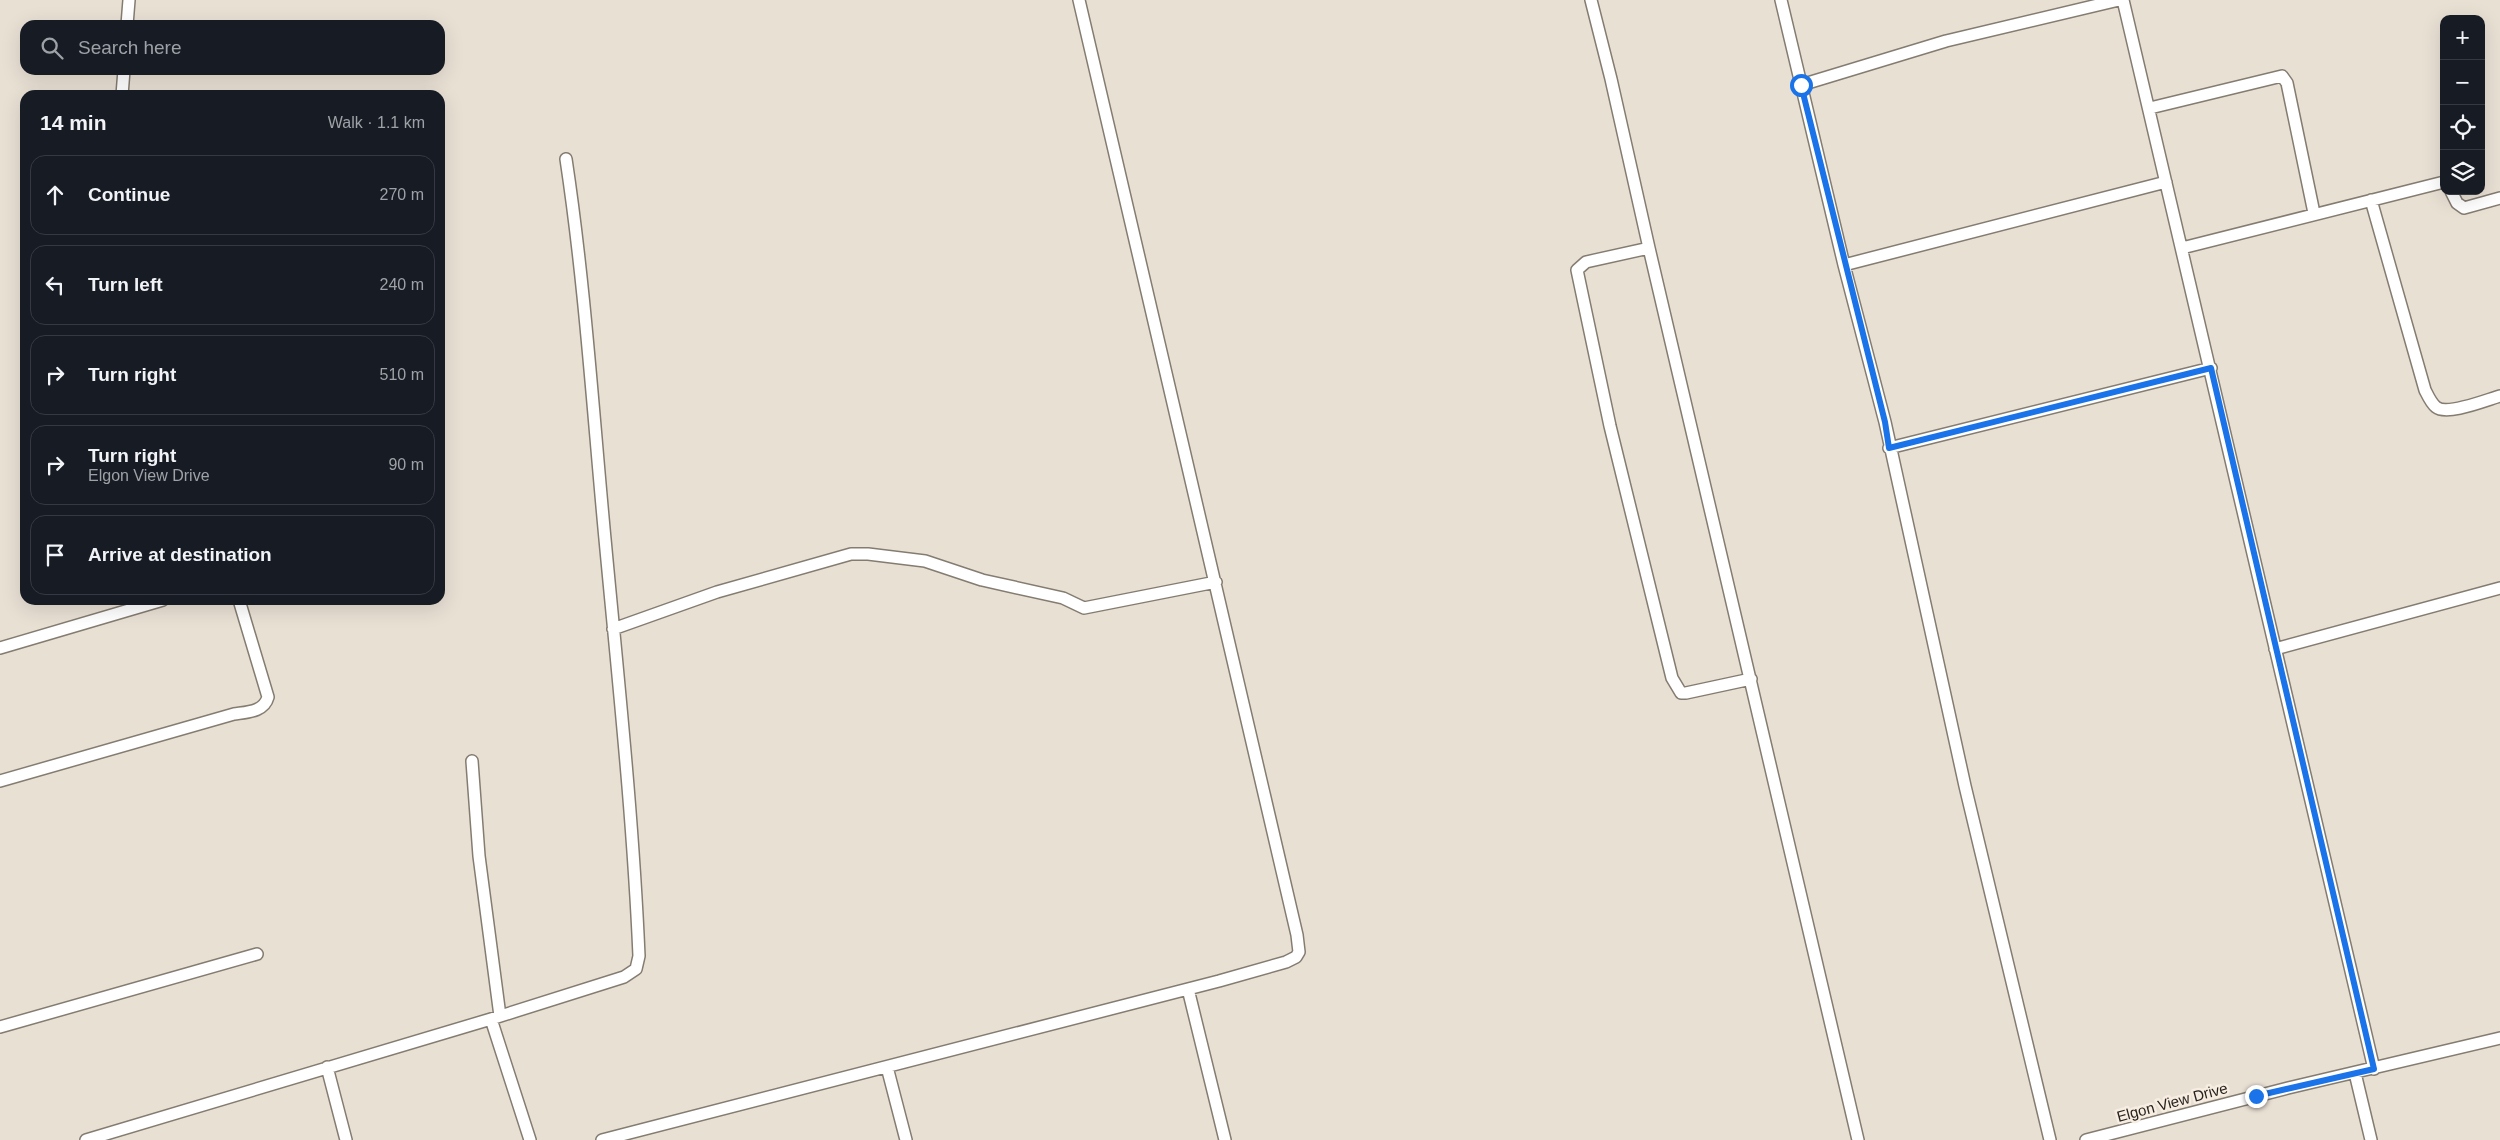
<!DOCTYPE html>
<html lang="en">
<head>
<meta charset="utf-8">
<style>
	:root { --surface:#171b24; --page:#20242c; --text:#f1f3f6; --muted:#9ea1a6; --line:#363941 }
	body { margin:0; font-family:Arial,sans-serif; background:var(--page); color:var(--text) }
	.controls { position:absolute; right:15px; top:15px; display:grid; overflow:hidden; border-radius:10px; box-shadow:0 5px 20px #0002 }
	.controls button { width:45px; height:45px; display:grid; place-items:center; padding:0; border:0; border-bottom:1px solid var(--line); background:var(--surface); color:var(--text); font:25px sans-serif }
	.stop { position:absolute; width:15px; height:15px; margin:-11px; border:4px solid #1a73e8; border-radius:50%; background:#fff }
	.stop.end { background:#1a73e8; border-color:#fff; box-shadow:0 1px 5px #0008 }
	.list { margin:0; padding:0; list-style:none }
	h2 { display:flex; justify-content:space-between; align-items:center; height:65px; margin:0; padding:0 20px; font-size:21px }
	h2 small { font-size:16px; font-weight:400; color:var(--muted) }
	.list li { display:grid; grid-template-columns:32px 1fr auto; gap:15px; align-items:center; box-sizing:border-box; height:80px; margin:0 10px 10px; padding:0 10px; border:1px solid var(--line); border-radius:15px }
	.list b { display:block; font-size:19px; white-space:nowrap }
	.list p { margin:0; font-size:16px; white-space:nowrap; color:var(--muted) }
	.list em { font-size:16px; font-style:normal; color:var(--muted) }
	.icon { flex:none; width:28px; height:28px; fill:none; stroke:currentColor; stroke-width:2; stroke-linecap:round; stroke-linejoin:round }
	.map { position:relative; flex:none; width:2500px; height:1140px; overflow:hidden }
	.search { position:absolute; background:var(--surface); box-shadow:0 5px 20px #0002; left:20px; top:20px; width:425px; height:55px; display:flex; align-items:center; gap:12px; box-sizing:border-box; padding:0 18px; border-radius:15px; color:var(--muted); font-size:19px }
	.panel { position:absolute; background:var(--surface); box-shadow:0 5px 20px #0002; left:20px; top:90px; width:425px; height:515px; border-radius:15px }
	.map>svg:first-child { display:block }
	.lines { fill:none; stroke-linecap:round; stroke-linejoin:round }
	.street-casing { stroke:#847c71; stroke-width:14 }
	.street { stroke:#fff; stroke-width:11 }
	.route { stroke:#1a73e8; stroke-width:6 }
	.labels { text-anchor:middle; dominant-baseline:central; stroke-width:5; stroke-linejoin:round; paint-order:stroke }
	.street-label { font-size:15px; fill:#26221e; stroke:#f7ede1 }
</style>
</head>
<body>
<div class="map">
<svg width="2500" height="1140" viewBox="0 0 2500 1140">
	<rect width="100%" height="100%" fill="#e9e0d4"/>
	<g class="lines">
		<defs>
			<path id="street" d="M1591,0l20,79 38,169 209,892
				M1781,0l63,265 41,157 80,364 85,354
				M2123,0l251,1069
				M127,25l2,-25
				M1801,85l145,-44 173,-41
				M122,95l2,-25
				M2150,108l132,-32 5,7 27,130
				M2451,191l6,12 7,5 36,-10
				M2371,200l54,190c3,6 6,13 11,17 11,9 50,-7 64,-11
				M1649,248l-63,14 -9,8 33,156 62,252 9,15h5l65,-14
				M2182,248l262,-66
				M1844,265l322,-83
				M1889,448l322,-80
				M613,629l104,-37 134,-38h17l57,7 57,19 81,18 21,10 132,-26
				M0,648l163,-48
				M2275,649l225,-61
				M472,761l7,95 21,160
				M0,781l234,-67c13,-2 30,-2 34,-17l-29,-97
				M1188,989l37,151
				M491,1019l39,121
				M0,1027l257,-73
				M327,1067l19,73
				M887,1067l19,73
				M2355,1073l16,67
				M86,1140l405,-121 133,-42 12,-8 3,-13c-6,-140 -21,-278 -34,-417 -12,-127 -20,-254 -39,-380
				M602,1140l617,-159 67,-19 10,-5 3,-5 -2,-17 -218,-935
				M2086,1140l202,-52 212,-50"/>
		</defs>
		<use href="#street" class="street-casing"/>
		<use href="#street" class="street"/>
	</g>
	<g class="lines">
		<path class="route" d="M1801,85l84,337 4,26 322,-80 163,701 -118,27"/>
	</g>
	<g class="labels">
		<g class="street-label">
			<text transform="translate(2172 1102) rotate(-15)">Elgon View Drive</text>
		</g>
	</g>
</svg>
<div class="controls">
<button>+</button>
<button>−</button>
<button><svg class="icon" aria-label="locate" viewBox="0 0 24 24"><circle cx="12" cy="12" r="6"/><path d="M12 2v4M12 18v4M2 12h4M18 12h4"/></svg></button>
<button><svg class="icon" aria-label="layers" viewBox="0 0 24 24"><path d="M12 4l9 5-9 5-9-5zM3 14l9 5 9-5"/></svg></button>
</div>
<div class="stop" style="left:1801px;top:85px"></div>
<div class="stop end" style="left:2256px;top:1096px"></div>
<div class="search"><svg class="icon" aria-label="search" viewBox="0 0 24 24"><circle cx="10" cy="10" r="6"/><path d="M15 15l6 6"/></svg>Search here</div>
<section class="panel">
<h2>14 min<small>Walk · 1.1 km</small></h2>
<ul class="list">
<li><svg class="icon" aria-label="ahead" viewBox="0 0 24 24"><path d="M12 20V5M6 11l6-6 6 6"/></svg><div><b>Continue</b></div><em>270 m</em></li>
<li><svg class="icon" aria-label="left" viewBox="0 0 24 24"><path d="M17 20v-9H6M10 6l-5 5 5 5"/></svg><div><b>Turn left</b></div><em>240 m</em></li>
<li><svg class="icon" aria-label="right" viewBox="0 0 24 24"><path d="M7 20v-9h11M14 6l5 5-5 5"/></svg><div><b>Turn right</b></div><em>510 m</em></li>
<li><svg class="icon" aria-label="right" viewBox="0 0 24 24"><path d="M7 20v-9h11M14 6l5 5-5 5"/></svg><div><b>Turn right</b><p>Elgon View Drive</p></div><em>90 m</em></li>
<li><svg class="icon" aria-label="arrive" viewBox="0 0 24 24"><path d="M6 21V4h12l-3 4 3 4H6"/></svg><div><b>Arrive at destination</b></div></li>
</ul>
</section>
</div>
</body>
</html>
